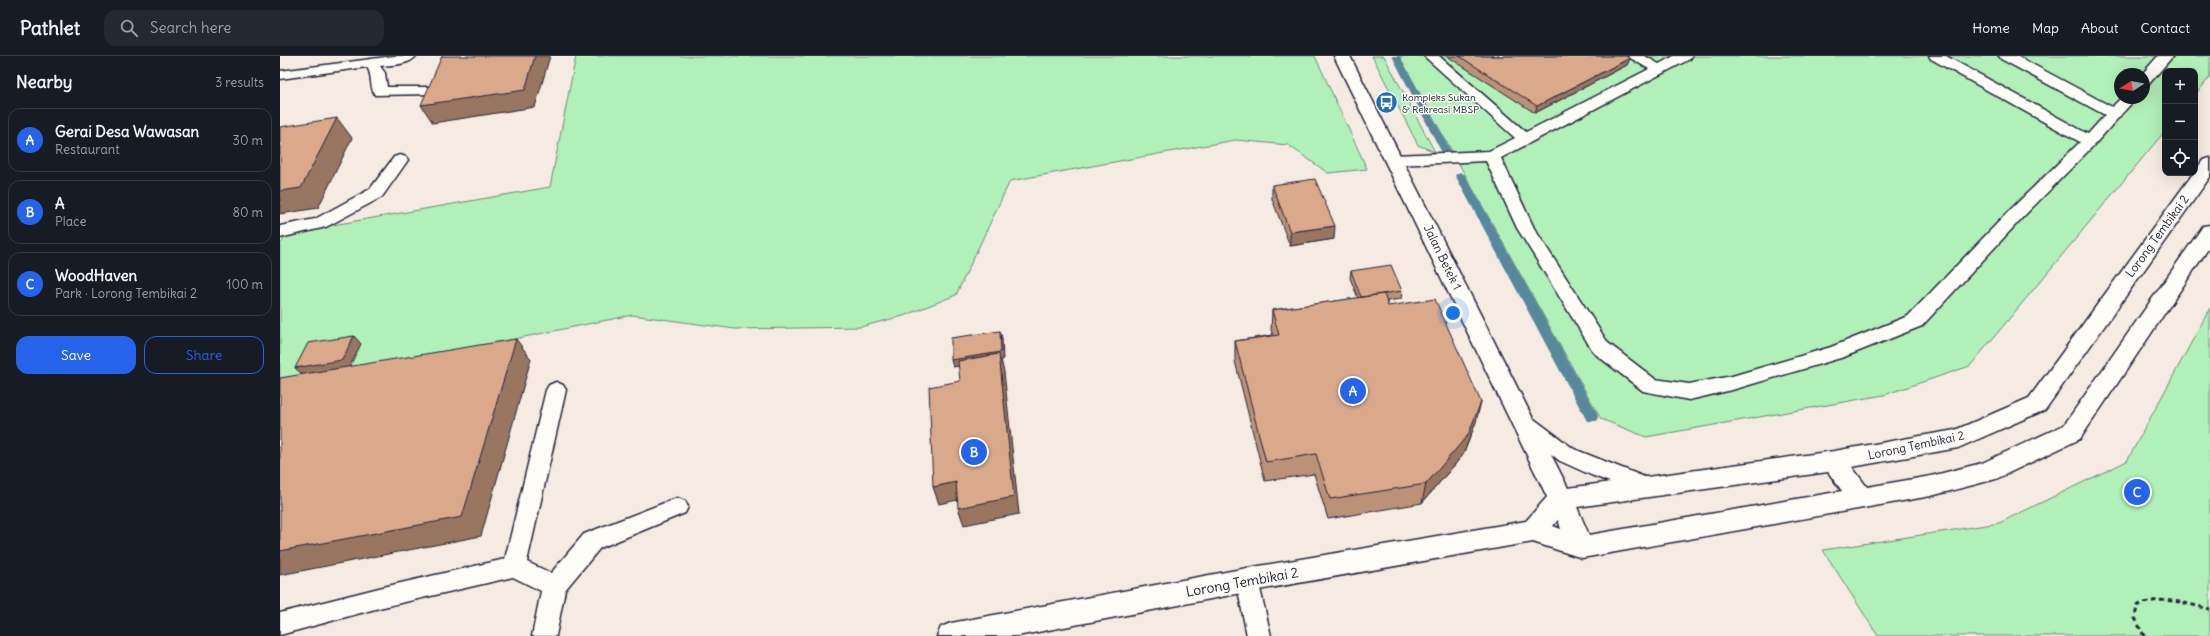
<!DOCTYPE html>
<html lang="en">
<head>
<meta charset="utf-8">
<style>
	:root { --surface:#171b24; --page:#242831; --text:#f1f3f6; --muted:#9ea1a6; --line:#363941; --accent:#2563eb }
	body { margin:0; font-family:Delius,sans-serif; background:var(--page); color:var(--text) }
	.controls { position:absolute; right:12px; top:12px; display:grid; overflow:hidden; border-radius:8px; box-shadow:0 4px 16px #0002 }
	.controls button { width:36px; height:36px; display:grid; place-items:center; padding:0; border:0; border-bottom:1px solid var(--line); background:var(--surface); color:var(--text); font:20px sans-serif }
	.compass { position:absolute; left:1834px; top:12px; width:36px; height:36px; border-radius:50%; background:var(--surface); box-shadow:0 4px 16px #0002; rotate:259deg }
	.you { position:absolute; left:1173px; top:257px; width:14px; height:14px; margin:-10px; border:3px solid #fff; border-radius:50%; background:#1a73e8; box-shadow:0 0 0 6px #1a73e833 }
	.badge { display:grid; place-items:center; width:26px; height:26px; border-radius:50%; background:var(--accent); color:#fff; font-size:13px; font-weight:700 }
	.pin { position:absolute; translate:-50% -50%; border:2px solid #fff; box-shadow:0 1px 4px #0006 }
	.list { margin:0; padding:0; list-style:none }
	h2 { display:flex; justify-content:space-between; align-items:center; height:52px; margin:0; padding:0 16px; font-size:17px }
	h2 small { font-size:13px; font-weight:400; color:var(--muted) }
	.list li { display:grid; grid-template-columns:26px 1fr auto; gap:12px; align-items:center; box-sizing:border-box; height:64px; margin:0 8px 8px; padding:0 8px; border:1px solid var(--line); border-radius:12px }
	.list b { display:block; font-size:15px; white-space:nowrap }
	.list p { margin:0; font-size:13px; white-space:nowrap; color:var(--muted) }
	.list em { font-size:13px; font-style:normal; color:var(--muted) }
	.actions { display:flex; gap:8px; padding:12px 16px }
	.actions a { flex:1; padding:9px 0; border:1px solid var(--accent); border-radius:12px; text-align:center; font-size:14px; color:var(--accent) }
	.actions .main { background:var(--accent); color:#fff }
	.icon { flex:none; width:22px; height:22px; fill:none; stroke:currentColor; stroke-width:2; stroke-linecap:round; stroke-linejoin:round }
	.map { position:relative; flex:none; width:1930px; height:580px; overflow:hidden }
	header { display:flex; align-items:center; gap:24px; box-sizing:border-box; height:56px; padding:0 20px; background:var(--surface); border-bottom:1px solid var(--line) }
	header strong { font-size:19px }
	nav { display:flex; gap:22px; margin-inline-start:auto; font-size:14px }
	.search { width:280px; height:36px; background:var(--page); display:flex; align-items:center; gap:10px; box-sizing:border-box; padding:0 14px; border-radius:12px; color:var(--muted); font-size:15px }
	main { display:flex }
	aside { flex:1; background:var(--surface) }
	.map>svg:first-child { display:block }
	.green { fill:#b1f0b8; stroke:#6a897a; fill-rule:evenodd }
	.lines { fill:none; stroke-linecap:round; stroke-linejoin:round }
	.stream { fill:#59889c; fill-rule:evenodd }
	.service-casing { stroke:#22223b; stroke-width:3 }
	.minor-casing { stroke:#22223b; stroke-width:3 }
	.path { stroke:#22223b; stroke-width:3; stroke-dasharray:4.5 3.5; stroke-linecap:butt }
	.service { fill:#fdfcf7; fill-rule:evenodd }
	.minor { fill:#fdfcf7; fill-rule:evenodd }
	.wall { fill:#bb9178; stroke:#22223b }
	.shaded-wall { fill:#997662; stroke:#22223b }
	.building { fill:#daa98c; stroke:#22223b }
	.labels { text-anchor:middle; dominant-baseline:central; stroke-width:3; stroke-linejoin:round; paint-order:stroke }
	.far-poi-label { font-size:10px; fill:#22223b; stroke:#fdfcf7; text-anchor:start }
	.street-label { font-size:12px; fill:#22223b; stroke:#fdfcf7 }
	.near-street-label { font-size:14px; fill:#22223b; stroke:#fdfcf7 }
</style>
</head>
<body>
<header>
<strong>Pathlet</strong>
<div class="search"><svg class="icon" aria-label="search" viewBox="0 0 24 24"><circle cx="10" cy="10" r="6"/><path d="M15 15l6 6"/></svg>Search here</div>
<nav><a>Home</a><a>Map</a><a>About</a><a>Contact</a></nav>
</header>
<main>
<aside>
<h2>Nearby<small>3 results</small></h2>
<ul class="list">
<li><span class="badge">A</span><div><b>Gerai Desa Wawasan</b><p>Restaurant</p></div><em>30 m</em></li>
<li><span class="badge">B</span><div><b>A</b><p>Place</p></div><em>80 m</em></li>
<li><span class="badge">C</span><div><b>WoodHaven</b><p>Park · Lorong Tembikai 2</p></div><em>100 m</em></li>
</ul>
<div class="actions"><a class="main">Save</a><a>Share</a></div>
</aside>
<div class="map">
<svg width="1930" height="580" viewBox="0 0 1930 580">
	<rect width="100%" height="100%" fill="#f6ebe2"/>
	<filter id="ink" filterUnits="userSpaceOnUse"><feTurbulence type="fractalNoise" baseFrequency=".025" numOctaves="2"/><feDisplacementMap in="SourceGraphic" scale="8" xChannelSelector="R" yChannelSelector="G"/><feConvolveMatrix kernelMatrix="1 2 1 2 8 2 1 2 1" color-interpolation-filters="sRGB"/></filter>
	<g filter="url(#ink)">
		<path class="green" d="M296,0h739l52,113 -39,4 -40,-28 -53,-5 -225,41 -54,114 -53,21 -43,11 -125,2 -103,-14 -352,72v-141l7,-13 263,-46z
			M1092,0h12l51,96 -17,-7z
			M1119,0h811v21l-15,18v-24h-30v60l-195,235 -86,29 -238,42 -45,-18zM1840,18h24v24h-24z
			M1930,252v328h-332l-55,-86 176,-27 128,-62z"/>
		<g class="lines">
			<path class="stream" d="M1112,0h8l51,95 -1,2h-8l-1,-2z
				M1180,116l5,3 132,238 1,4 -1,4h-10l-132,-246z"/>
			<defs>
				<path id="service" d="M114,0h22c-6,9 -25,9 -36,10l5,7 2,14h41l5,1 2,3 -2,3 -58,1c-6,-8 -2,-19 -8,-28l-87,12v-8z
					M1144,0h15l87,76 123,-63 -22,-13h18l14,8 15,-8h18l-2,3 -189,99 33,70 74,115 47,36 34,5 43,-8 99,-29 77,-31 103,-107 69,-67 -149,-83 -2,-3h17l142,78 17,-19 -104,-56 -2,-3h18l95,51 9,-9h15l-41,46 -72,73 -101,109 -78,31 -112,33 -43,10 -46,-9 -49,-38 -77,-125 -31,-67 -91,4 -6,-2 -2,-3 2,-3 6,-2 94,-4 26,-13z
					M1878,0h15l-24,28 -5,1v-11h-2z
					M120,99l6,2 2,3 -26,37 -56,30 -46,11v-12l35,-7 55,-30 24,-32z
					M276,326l7,3 3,5 -39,172 24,11 33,-39 93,-36 8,3 3,6 -3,6 -85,35 -35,42 -9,46h-24l9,-45 -28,-14 -134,31 -99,27v-22l99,-25 126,-29 41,-169 3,-5z
					M1243,358l7,2 44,33 78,31 3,6 -3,6 -8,3 -53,-20 -31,-14 -44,-33 -3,-6 3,-6z
					M967,514l8,3 3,7 13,56h-24l-11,-56 3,-7z"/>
				<path id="minor" d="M1054,0h16l218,432 266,-37 121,-21 74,-32 174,-238 7,-2v19l-165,233 -87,38 -106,19 15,20 64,-11 51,-13 82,-38 139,-199 7,-1v21l-130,193 -84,40 -65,17 -349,62 -49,-16 -286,50 -230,44h-80l4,-9 10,-4 296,-55 279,-47 21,-24zM1548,416l14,19 -253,44 -12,-28zM1278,464l3,9 -8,-3z"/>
			</defs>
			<use href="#service" class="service-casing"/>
			<use href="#minor" class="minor-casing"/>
			<path class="path" d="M1864,580l-9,-18 2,-12c24,-12 49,-2 73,3"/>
			<use href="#service" class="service"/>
			<use href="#minor" class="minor"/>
		</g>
		<path class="wall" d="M1167,0h179l4,2 -3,7 -92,48z
			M992,129l62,54 -44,7 -18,-47z
			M1071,215l51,20 -1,8 -14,2 1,5 88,116 -13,33 -41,48 -94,16 -14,-45 -49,7 -30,-120v-20l38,-6 -2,-5 1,-20 86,-12 -8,-20z"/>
		<path class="shaded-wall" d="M255,0h15l-15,51 -102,16 -12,-18z
			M1350,2l-3,7 -92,48 2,-7z
			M57,62l15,20 -34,70 -38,6v-23z
			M1055,170l-1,13 -44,7v-14z
			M720,275l2,7 1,22h-2l3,12 15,142 -55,11 -6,-17 42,-148 -47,7 -2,-7z
			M74,280l7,8 -12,24 -46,7 -8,-7z
			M236,283l15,20 -50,177 -201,39v-24z
			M1201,346l-5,20 -13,33 -41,48 4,-19z
			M676,426l6,17 -23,5 -6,-17z"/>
		<path class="building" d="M162,0h93l-10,34 -104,15z
			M1179,0h167l4,2 -93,48z
			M57,62l-36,70 -21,3v-64z
			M1035,123l20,47 -45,6 -18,-47z
			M1111,209l11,26 -41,6 -10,-26z
			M1104,238l4,12 47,-7 46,103 -13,33 -42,49 -96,15 -14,-45 -50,8 -31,-121 44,-6 -7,-25z
			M720,275l1,21 -50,8v-22z
			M74,280l-12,24 -47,8 13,-25z
			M236,283l-54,178 -182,34v-173z
			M719,298l15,143 -56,11 -2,-26 -23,5 -4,-100 31,-6 -2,-20z"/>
	</g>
	<defs>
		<symbol id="bus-disc" viewBox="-11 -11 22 22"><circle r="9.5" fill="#1f6fb2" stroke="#fdfcf7"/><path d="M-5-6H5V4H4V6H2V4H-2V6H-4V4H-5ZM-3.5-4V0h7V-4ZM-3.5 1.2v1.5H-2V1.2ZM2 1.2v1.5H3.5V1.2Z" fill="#fff"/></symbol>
	</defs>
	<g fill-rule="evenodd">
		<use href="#bus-disc" x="1094" y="34" width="25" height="25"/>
	</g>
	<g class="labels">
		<g class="far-poi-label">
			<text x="1122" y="41">Kompleks Sukan<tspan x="1122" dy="12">&amp; Rekreasi MBSP</tspan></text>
		</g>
		<g class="street-label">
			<text transform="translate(1877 180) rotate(-54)">Lorong Tembikai 2</text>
			<text transform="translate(1163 201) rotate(64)">Jalan Betek 1</text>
			<text transform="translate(1636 389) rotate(-12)">Lorong Tembikai 2</text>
		</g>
		<g class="near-street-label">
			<text transform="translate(962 526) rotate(-10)">Lorong Tembikai 2</text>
		</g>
	</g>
</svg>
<div class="controls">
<button>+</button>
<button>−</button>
<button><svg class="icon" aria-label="locate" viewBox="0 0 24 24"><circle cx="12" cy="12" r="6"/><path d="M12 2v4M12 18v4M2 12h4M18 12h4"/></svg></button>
</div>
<svg class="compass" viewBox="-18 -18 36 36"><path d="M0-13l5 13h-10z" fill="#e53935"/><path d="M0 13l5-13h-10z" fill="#9ea1a6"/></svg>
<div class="you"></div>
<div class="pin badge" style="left:1073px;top:335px">A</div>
<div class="pin badge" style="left:694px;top:396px">B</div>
<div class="pin badge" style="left:1857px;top:436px">C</div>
</div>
</main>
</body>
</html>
